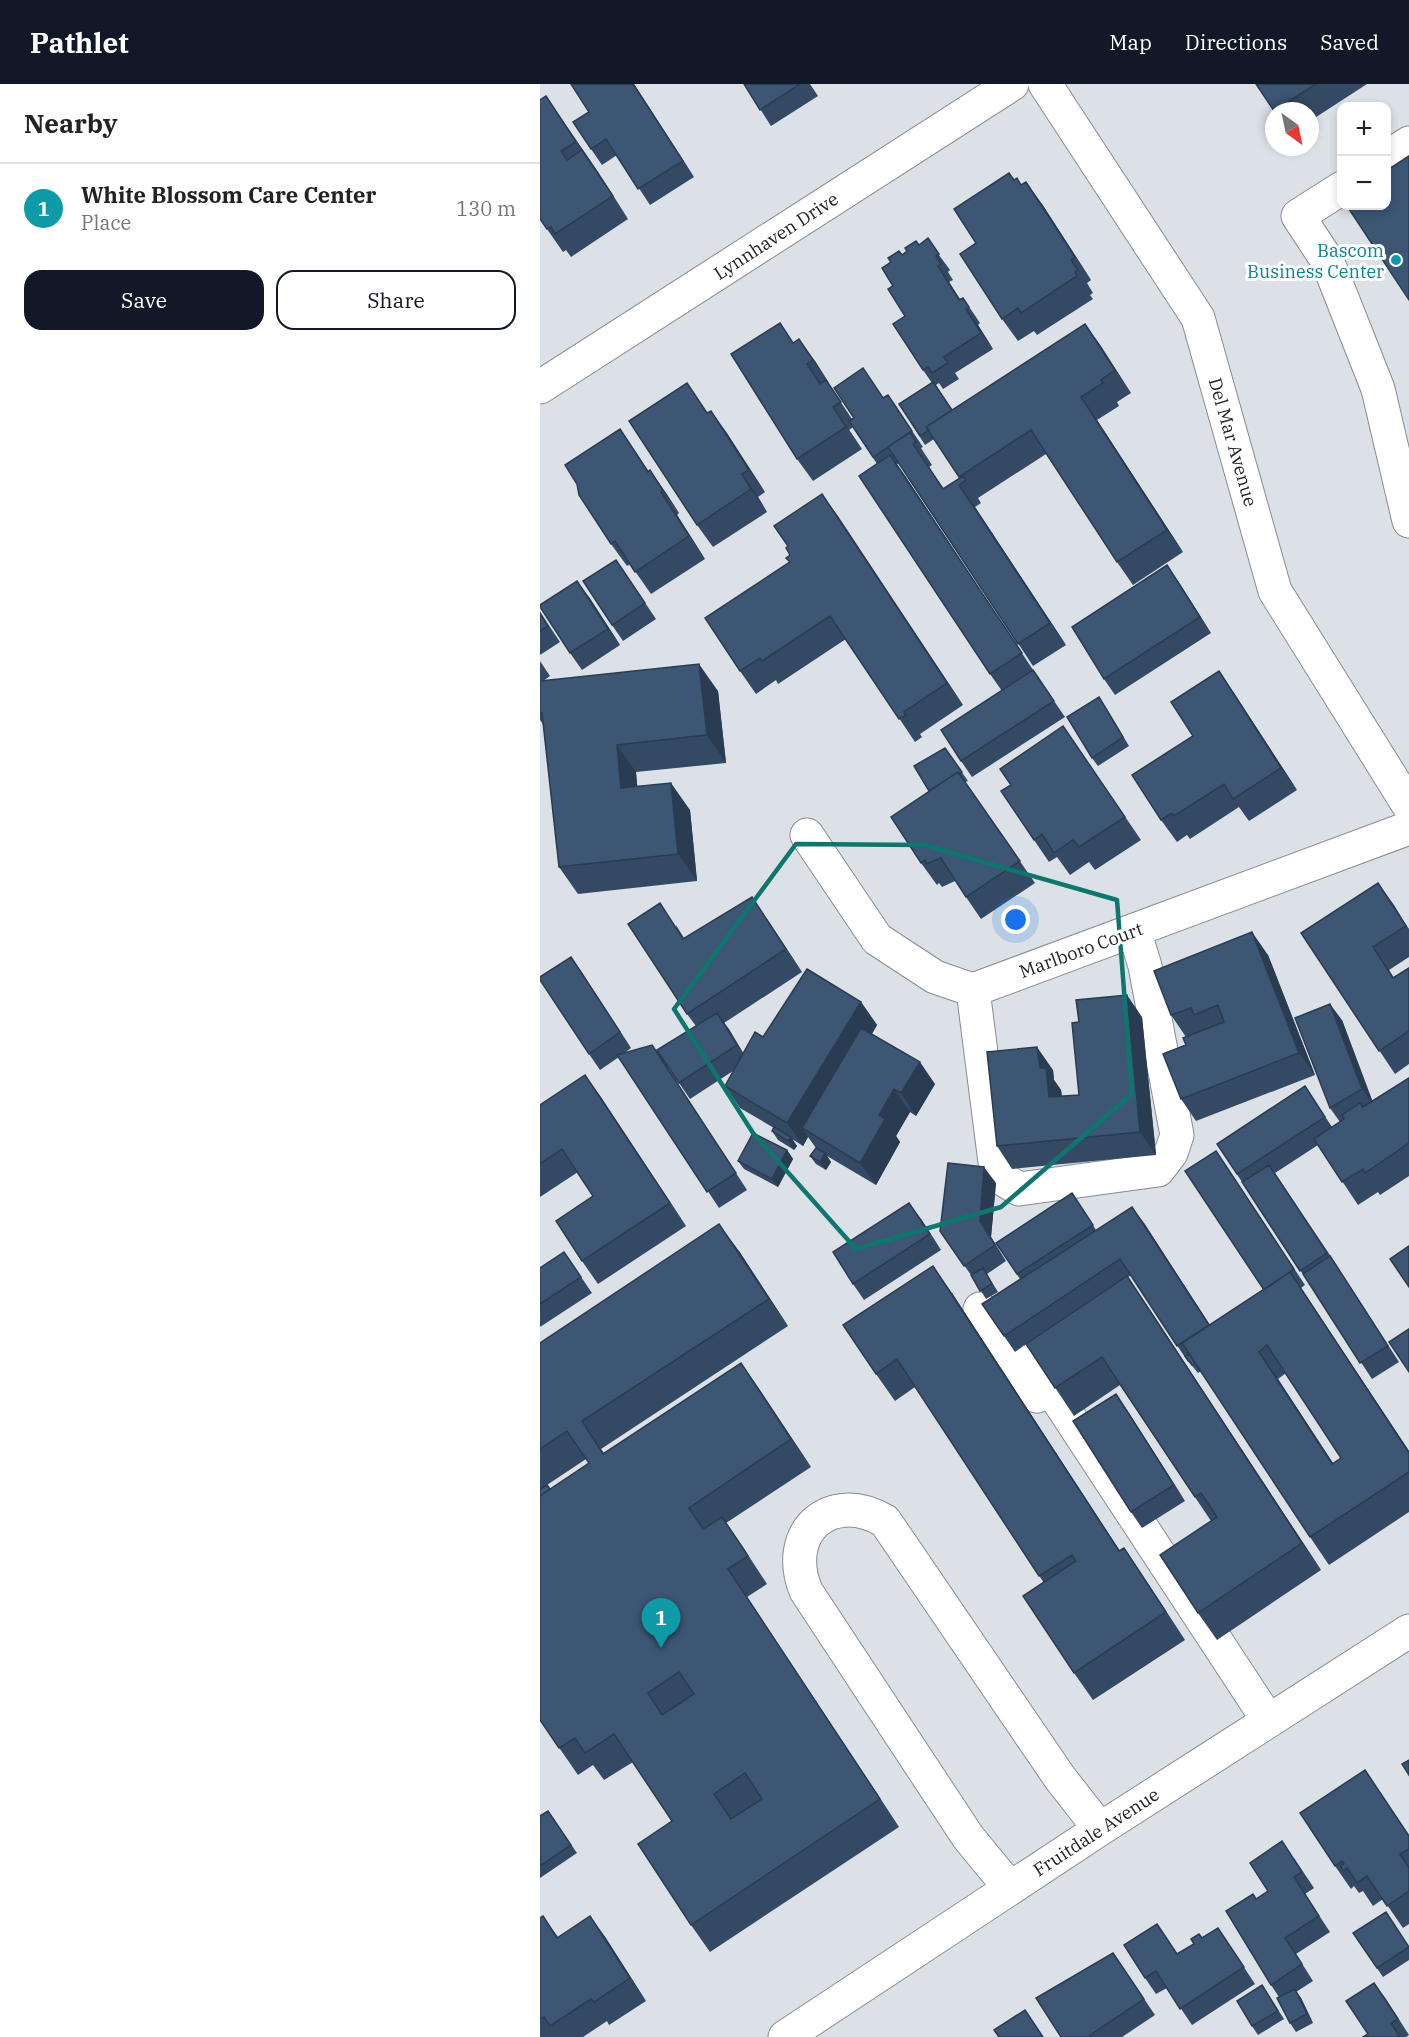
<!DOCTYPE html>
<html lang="en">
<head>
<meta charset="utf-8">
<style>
	:root { --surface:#fff; --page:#f2f2f2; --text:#222; --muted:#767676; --line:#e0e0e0; --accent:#111827 }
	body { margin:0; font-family:"IBM Plex Serif",serif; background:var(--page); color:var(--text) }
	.controls { position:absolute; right:18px; top:18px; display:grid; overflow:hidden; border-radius:12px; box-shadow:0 3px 9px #0003 }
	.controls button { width:54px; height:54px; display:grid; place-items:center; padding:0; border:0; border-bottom:2px solid var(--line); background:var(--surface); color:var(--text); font:30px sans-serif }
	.compass { position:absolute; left:725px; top:18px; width:54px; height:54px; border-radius:50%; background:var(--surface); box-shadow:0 3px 9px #0003; rotate:147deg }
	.you { position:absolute; left:476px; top:836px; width:21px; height:21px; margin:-15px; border:4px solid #fff; border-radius:50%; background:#1a73e8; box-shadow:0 0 0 9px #1a73e833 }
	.badge { display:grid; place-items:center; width:39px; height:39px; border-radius:50%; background:var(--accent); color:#fff; font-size:20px; font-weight:700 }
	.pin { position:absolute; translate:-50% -50px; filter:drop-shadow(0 2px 3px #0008) }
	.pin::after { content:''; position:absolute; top:32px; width:21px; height:18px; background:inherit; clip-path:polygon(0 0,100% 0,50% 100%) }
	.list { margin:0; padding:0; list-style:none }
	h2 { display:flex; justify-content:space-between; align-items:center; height:78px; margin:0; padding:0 24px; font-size:26px }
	h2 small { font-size:20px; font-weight:400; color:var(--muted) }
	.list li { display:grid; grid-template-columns:39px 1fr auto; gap:18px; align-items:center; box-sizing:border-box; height:90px; padding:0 24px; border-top:2px solid var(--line) }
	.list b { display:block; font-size:22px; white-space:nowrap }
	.list p { margin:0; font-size:20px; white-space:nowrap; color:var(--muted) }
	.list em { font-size:20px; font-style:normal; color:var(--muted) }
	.actions { display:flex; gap:12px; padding:18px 24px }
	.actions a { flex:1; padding:14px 0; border:2px solid var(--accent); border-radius:18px; text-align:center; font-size:21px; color:var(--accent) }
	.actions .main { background:var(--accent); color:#fff }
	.map { position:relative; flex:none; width:869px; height:1953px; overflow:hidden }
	header { display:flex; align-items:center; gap:36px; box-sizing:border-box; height:84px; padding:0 30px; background:var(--accent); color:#fff }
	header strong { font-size:28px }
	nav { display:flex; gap:33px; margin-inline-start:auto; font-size:21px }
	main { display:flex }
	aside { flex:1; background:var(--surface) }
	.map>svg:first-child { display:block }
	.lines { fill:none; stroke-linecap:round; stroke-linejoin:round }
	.minor-casing { stroke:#868c92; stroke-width:35 }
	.minor { stroke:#fff; stroke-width:33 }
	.wall { fill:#344a64; fill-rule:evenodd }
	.shaded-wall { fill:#2a3c51 }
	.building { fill:#3c5674; stroke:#2a3c51; stroke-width:1.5; fill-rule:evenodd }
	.marked { fill:none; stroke:#0f766e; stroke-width:4.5; stroke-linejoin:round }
	.culture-dot { fill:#0f9aa8; stroke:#fff; stroke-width:2 }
	.labels { text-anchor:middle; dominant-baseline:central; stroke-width:6; stroke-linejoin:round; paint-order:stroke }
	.street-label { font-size:18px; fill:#202224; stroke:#fff }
	.culture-label { font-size:18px; fill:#0d838f; stroke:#fff; text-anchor:end }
</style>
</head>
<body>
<header>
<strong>Pathlet</strong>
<nav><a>Map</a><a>Directions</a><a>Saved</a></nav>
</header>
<main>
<aside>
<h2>Nearby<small></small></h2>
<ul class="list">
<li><span class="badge" style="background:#0f9aa8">1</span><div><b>White Blossom Care Center</b><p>Place</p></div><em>130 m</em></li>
</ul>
<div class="actions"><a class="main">Save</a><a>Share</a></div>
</aside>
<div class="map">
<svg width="869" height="1953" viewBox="0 0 869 1953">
	<rect width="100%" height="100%" fill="#dbe1e7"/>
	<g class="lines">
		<defs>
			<path id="minor" d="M505,0l153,234 77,273 134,215
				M846,74l23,-15
				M802,104l-44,28 29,44 51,129 31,132
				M0,303l472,-303
				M267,751l70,104 58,38 38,13 436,-162
				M433,906l22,172 6,16 18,11 139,-19 13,-17 6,-18 -32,-169 -11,-36
				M440,1225l57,87
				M530,1248c-13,8 -38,17 -33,36l231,352
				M470,1804l-42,-51 -162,-246c-24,-59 24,-102 79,-70l175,257 40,51
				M245,1953l315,-208 309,-198"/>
		</defs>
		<use href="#minor" class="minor-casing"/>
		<use href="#minor" class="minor"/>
	</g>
	<path class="wall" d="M94,0l60,93 -44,28 -33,-50 -15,10 -11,-16 -2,-37z
		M204,0h66l8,12 -47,30z
		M716,0h111l-57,37v-10h-36z
		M6,12l52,76 30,47 -57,38 -5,-7 -3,2 -23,-33z
		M474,96l8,5 20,19 49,76 -4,3 6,10 -3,2 3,4 -56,36 -3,-4 -16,10 -16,-22 -26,-76z
		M379,160l20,11 11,15 -2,2 5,8 -4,2 11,17 3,-1 11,16 6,9 -2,2 15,24 -38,24 4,6 -16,10 -4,-6 -3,2 16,25 133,-86 46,69 -14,9 2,4 -22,14 86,132 -50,33 -16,-23 -71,-108 -68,44 3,5 -6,4 91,138 -33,21 -134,-203 -2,1 140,212 28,41 -93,60 -11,-16 41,-70 -12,-17 -113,-210 -24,-37 -4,3 13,19 -49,32 -16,-22 -4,-116 22,18 14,22h-1l24,36 36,-24 35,52 -2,1 11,17 -3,2 15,22 16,-11 -26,-39 -9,6 -26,-41 33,-21 -9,-13 -18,-54 -12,-30 9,-31z
		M171,327l54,81 -7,5 9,15 -54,35 -16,-22 11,-112z
		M80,345l28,42 2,-1 16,23 13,20 -2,2 28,44 -54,35 -21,-30 -3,2 -16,-22z
		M282,410l141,211 -43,29 2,3 -7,5 -69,-103 -68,45 -2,-4 -20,14 -16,-23 49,-108 1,-8 -2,-9z
		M76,476l40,59 -33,22 -11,-16z
		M638,497l33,52 -96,62 -11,-16z
		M49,513l31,48 -38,25 -12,-17z
		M0,528l20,30 -20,13z
		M0,577l10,15 -7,5 175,10 8,72 -90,9 1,15 53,23 7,71 -119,13 -19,-27 -16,-143 -3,-4z
		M694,609l63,97 -48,31 -10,-14 -49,32 -3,-4 -10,7 -16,-22 32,-84z
		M565,622l24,40 -31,20 -6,-8z
		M405,664l23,33 -3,1 70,101 -54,36 -26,-38 -13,6 -3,-4 -2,2 -16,-22 8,-72z
		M539,665l62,91 -46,30 -6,-8 -19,13 -13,-18 -8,5 -15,-22z
		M838,799l31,46v28l-20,13 5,8 15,-10v96l-14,10 -94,-141z
		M227,835l35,53 -78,51 19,30 20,-16 98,-35 16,23 -5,9 63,50 -19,32 -6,-4 -14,24 4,6 -24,43 -49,-29 4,6 -5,8 -10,-6 -6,-8 6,-8 -8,-11 -5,9 -11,-7 5,7 -3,4 -16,-10 -6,-9 2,-3 -34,-20 -15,-22 8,-15 -43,28 -11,-16 17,-57 -9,-12 -11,-89 8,13z
		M728,871l47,120 -119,46 -15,-22 5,-62 -15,-22z
		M31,873l60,91 -8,6 40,7 84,129 -28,18 -100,-151 -19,13 -11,-16z
		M602,933l14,138 -144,14 -15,-23 56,-76 1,10 7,10 1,6 17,-1v-73z
		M802,936l30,81 37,-23v98l-29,19 -2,-3 -20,13 -40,-60 -43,28 66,99 58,90 -27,17 -155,-235 88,-58 27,41 8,-5 -10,-14z
		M45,991l101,151 -88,58 -16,-23 11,-65 -15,-24 -38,25v-92z
		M247,1066l6,9 -15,28 -34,-18 -6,-8z
		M687,1083l78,118 -4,3 108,163v61l-80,53 -19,-28 -109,-166 -3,2 -9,-11h-1l-57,-87 -4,3 19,26 175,266 -104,70 -19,-27 13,-92 -91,-136 -46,31 -48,-72 -11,8 -33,-48 38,-25 -24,-36 87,-34 13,21 48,-7 66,102 53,-35zM746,1289l55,85 -8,5 -55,-84z
		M456,1099l-5,54 15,24 -19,13 11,18 -12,7 -15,-24 -31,-44z
		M381,1135l20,31 -77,50 -11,-16z
		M199,1167l49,75 -187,123 3,4 137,-90 70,104 -85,56 41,61 -20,13 152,230 -189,125 -19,-27 -19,-104 -39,-59 -29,18 -11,-15 -15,10 -38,-55v-377zM46,1375l3,4 -39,26 -3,-4z
		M24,1168l28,41 -52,34v-59z
		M412,1209l168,258 4,-3 61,92 -92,60 -19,-27 -30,-90 -129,-196 -20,14 -19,-27z
		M587,1326l58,91 -43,27 -11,-16z
		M840,1708l29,43v89l-6,4 -20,-29 -10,7 -10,-15 -4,2 -5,-7 -3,3 -16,-23z
		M8,1727l29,42 -37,25v-62z
		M754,1774l20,30 -9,6 25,38 -34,22 17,27 -17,11 5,6 12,25 -17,9 -6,-9 -11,-26 -8,-12 -15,-86 12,-8z
		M3,1832l15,21 32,-21 56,85 -37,24 -2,-4 -24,16h-43v-119z
		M617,1840l20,30 41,-26 37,56 -63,41 -25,-37 -11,6 -11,-16z
		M813,1849l56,14v13l-26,17z
		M573,1869l42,62 -33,22h-61z
		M834,1899l35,52 -3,2h-43l5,-3z
		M722,1901l22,34 -26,16 -6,-9z"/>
	<path class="shaded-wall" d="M93,0h1l60,93 -11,-16z
		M6,12l52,76 30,47 -15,-23z
		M486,98l16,22 49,76 -16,-23z
		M398,182l11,16 21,34 -11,-16z
		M426,225l12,16 15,24 -12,-16z
		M545,240l16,22 30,47 -16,-23z
		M259,255l16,22 14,22 -16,-23z
		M541,313l16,23 86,132 -16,-22z
		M293,323l16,23 13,19 -16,-22z
		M171,327l16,22 38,59 -16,-22z
		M80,345l16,23 27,42 -15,-22z
		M350,371l16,22 131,199 -15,-23z
		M110,386l16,23 13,20 -16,-22z
		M202,390l16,23 9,15 -16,-23z
		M419,401l16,22 91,138 -16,-22z
		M121,408l16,23 28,44 -16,-23z
		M282,410l16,22 125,189 -16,-22z
		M627,481l11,16 33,52 -11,-16z
		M37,497l12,16 31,48 -12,-16z
		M159,580l19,27 8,72 -19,-28z
		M679,587l15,22 63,97 -16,-22z
		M77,661l19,27 4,44 -19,-28z
		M131,699l19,27 7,71 -19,-27z
		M838,799l16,22 15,25z
		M212,813l15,22 35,53 -16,-23z
		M712,848l16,23 47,120 -16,-22z
		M31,873l12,17 48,74 -11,-16z
		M587,911l15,22 14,138 -16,-23z
		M321,918l16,23 -66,108 -9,-5 6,9 -5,9 -16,-23z
		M790,920l12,16 32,85 -12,-16z
		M177,929l12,16 19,32 -11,-16z
		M112,961l11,16 84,129 -11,-17z
		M497,963l16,23 1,10 7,10 3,30 -15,-23 -9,-29z
		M380,978l15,22 -19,32 -15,-23z
		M45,991l16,22 85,129 -16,-23z
		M354,1005l16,23 -14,24 4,6 -24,43 -16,-22 19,-48z
		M251,1053l6,9 -3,4 -6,-9z
		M247,1066l6,9 -15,28 -6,-8z
		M285,1069l6,9 -5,8 -6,-8z
		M729,1081l72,107 58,90 -63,-98z
		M444,1083l12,16 -5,54 15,24 -26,-40z
		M369,1119l12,16 20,31 -11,-16z
		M592,1123l12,16 76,118 -11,-16z
		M179,1140l20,27 49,75 -19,-27z
		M393,1182l19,27 186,286 -19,-28z
		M750,1188l19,28 100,151v2z
		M587,1192l19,28 175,266 -19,-27z
		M719,1268l19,27 73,112 -19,-27z
		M201,1279l19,27 51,77 -20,-28z
		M576,1310l11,16 58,91 -11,-16z
		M182,1433l19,27 26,40 -19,-28z
		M584,1464l19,28 42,64 -19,-28z
		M188,1485l19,28 152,230 -19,-28z
		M50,1832l16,22 40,63 -16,-23z
		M834,1899l12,16 23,36 -11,-16z
		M755,1905l6,9 12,25 -6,-9z"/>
	<path class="building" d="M31,0h62l50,77 -45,28 -32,-50 -15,10 -18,-27 16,-10z
		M204,0h56l-40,26z
		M716,0h60l-42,27z
		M6,12l30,46 -15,9 6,9 15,-10 31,46 -58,38 -4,-7 -4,2 -7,-10v-119z
		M869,72v144l-62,-94h39v-35z
		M469,89l5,7 3,-2 4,7 5,-3 49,75 -4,3 7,10 -3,2 2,4 -56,37 -3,-5 -16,11 -42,-65 16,-11 -22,-34z
		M388,154l11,16 -3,2 5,8 -3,2 21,34 4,-2 6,9 -3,2 15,24 -37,24 4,6 -16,10 -4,-6 -5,3 -30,-46 12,-8 -17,-27 5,-3 -11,-18 9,-6 -3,-4 11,-7 3,4 5,-4 -2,-3 11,-7 3,4z
		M240,239l13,20 6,-4 14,21 -6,4 13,20 6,-4 15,22 -8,5 13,20 -49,32 -66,-105z
		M545,240l30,46 -14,10 2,3 -22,14 86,133 -50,32 -86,-132 -72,47 -33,-50z
		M323,284l20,30 5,-3 24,36 -39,26 -24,-36 5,-3 -20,-30z
		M393,298l19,28 -26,17 3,3 -9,6 -21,-32z
		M147,299l20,30 4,-2 38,59 -7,4 9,15 -54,36 -68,-104z
		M80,345l28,43 2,-2 13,21 -2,1 28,44 -54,36 -20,-31 -4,3 -32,-49 -2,-11 -12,-19z
		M370,348l6,10 -3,2 30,45 20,-13 3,4 -7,5 91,138 -32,21 -130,-197z
		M350,371l132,198 -32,21 -131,-198z
		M282,410l125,189 -43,29 2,3 -7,4 -69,-103 -68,45 -2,-3 -20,13 -35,-53 85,-56 -4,-4 4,-3 -4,-7 2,-2 -14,-20z
		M76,476l29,43 -33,22 -29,-44z
		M627,481l33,52 -96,62 -32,-52z
		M37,497l31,48 -38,24 -30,-46v-2z
		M0,529l8,13 -8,5z
		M159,580l8,71 -90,10 4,43 50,-5 7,71 -119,13 -17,-154h-2v-32z
		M493,586l21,31 -93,60 -20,-31z
		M679,587l62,97 -48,31 -9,-15 -50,32 -2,-3 -11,7 -29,-45 61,-39 -22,-34z
		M559,613l24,40 -31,21 -25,-41z
		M523,642l62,91 -46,30 -6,-7 -19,13 -12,-19 -8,6 -33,-49 10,-6 -11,-16z
		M405,664l17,24 -3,2 -1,-2 -29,19 -15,-25z
		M418,688l62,89 -54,36 -25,-39 -15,6 -1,-4 -4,3 -30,-46z
		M838,799l28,43 -33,21 20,31 16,-10v63l-30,20 -78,-118z
		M212,813l34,52 -99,65 -59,-90 32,-21 23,36z
		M712,848l47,121 -118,46 -18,-45 23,-9 -3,-7 41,-16 -6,-17 -24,10 -3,-7 -20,7 -17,-44z
		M31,873l49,75 -31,22 -49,-74v-3z
		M267,885l54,33 -74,121 -62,-37 30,-54 8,5z
		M587,911l13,137 -143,14 -10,-94 50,-5 3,21h6l3,29 30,-2 -7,-72 7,-1 -3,-22z
		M790,920l32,85 -32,19 -35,-90z
		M177,929l20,32 -58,38 -22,-33z
		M321,944l59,34 -19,31 -7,-4 -15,26 6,4 -25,44 -58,-35z
		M112,961l84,128 -29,19 -90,-137z
		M45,991l85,128 -88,58 -26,-40 37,-25 -31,-47 -22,15v-59z
		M869,994v65l-44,30 -2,-4 -21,13 -28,-43 30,-20 -2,-4 18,-12 3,4z
		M765,1002l20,31 -88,57 -20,-30z
		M234,1043l17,10 -3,4 -16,-10z
		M213,1049l34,17 -15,29 -34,-18z
		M276,1064l9,5 -5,9 -10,-6z
		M676,1067l78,118 -30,21 -79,-119z
		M408,1079l36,4 -4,54 15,24 -31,21 -24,-35z
		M729,1081l58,88 -27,18 -58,-89z
		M532,1109l21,32 -76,49 -21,-31z
		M369,1119l21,31 -77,50 -20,-32z
		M592,1123l77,118 -32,21 -57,-87 -116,77 -22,-32z
		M179,1140l50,75 -187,122 21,33 138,-91 50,76 -102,69 14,21 19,-12 26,39 -20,13 152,230 -189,126 -53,-81 34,-23 -58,-87 -29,19 -10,-15 -16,10 -19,-28v-224l49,-33 -22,-32 -27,18v-106zM139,1588l15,22 -32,21 -14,-22zM205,1689l17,26 -31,20 -17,-25z
		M869,1162v41l-19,-28z
		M24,1168l17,25 -41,27v-36z
		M790,1172l58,90 -28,17 -57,-89z
		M393,1182l186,285 5,-3 42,64 -92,61 -51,-77 53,-35 -4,-6 -33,21 -142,-217 -21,15 -33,-49z
		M443,1184l9,16 -12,7 -9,-16z
		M750,1188l119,181v19l-99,65 -128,-194zM727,1261l74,113 -9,6 -73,-112z
		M587,1192l175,267 -104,70 -38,-58 57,-38 -16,-24 -6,4 -93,-140 -47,31 -29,-44z
		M869,1245v43l-20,-30z
		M649,1270l6,9 -3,2 -7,-9z
		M576,1310l58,91 -43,27 -58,-91z
		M7,1401l3,4 -10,7v-7z
		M869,1676v15l-7,-11z
		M825,1686l44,66v13l-9,5 9,14v23l-22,15 -20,-30 -10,7 -10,-15 -3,3 -4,-5 4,-2 -2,-3 -7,5 -35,-53z
		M8,1727l23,34 -31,21v-50z
		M742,1757l20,31 -8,5 25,39 -34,22 17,26 -31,21 -45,-74 27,-17 3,5 12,-8 -18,-28z
		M846,1828l23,35 -32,21 -24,-35z
		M3,1832l14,22 33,-22 40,62 -36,24 -3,-3 -41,27 -6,-9 -4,2v-101z
		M617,1840l20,30 17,-10 -3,-5 8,-5 3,4 16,-10 26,39 -64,42 -24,-38 -11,7 -21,-33z
		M573,1869l31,46 -54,36 1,2h-30l-25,-39z
		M834,1899l24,36 -7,4 9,14h-37l5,-3 -22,-33z
		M722,1901l16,26 -26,15 -15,-25z
		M755,1905l12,25 -17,9 -13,-25z
		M485,1926l18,27h-44l-5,-7z"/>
	<path class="marked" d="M256,760l128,1 193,55 15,194 -131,113 -145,42 -103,-116 -79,-124z"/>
	<circle class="culture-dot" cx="856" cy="176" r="6"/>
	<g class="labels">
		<g class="street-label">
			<text transform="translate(236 152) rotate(-33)">Lynnhaven Drive</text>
			<text transform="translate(693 358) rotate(74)">Del Mar Avenue</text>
			<text transform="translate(541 866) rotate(-20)">Marlboro Court</text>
			<text transform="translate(556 1748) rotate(-33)">Fruitdale Avenue</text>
		</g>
		<g class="culture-label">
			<text x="844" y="166">Bascom<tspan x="844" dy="21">Business Center</tspan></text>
		</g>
	</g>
</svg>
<div class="controls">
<button>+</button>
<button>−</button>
</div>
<svg class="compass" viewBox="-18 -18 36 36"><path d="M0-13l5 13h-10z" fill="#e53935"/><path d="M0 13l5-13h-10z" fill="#767676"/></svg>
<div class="you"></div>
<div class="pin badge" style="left:121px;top:1564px;background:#0f9aa8">1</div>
</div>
</main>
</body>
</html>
